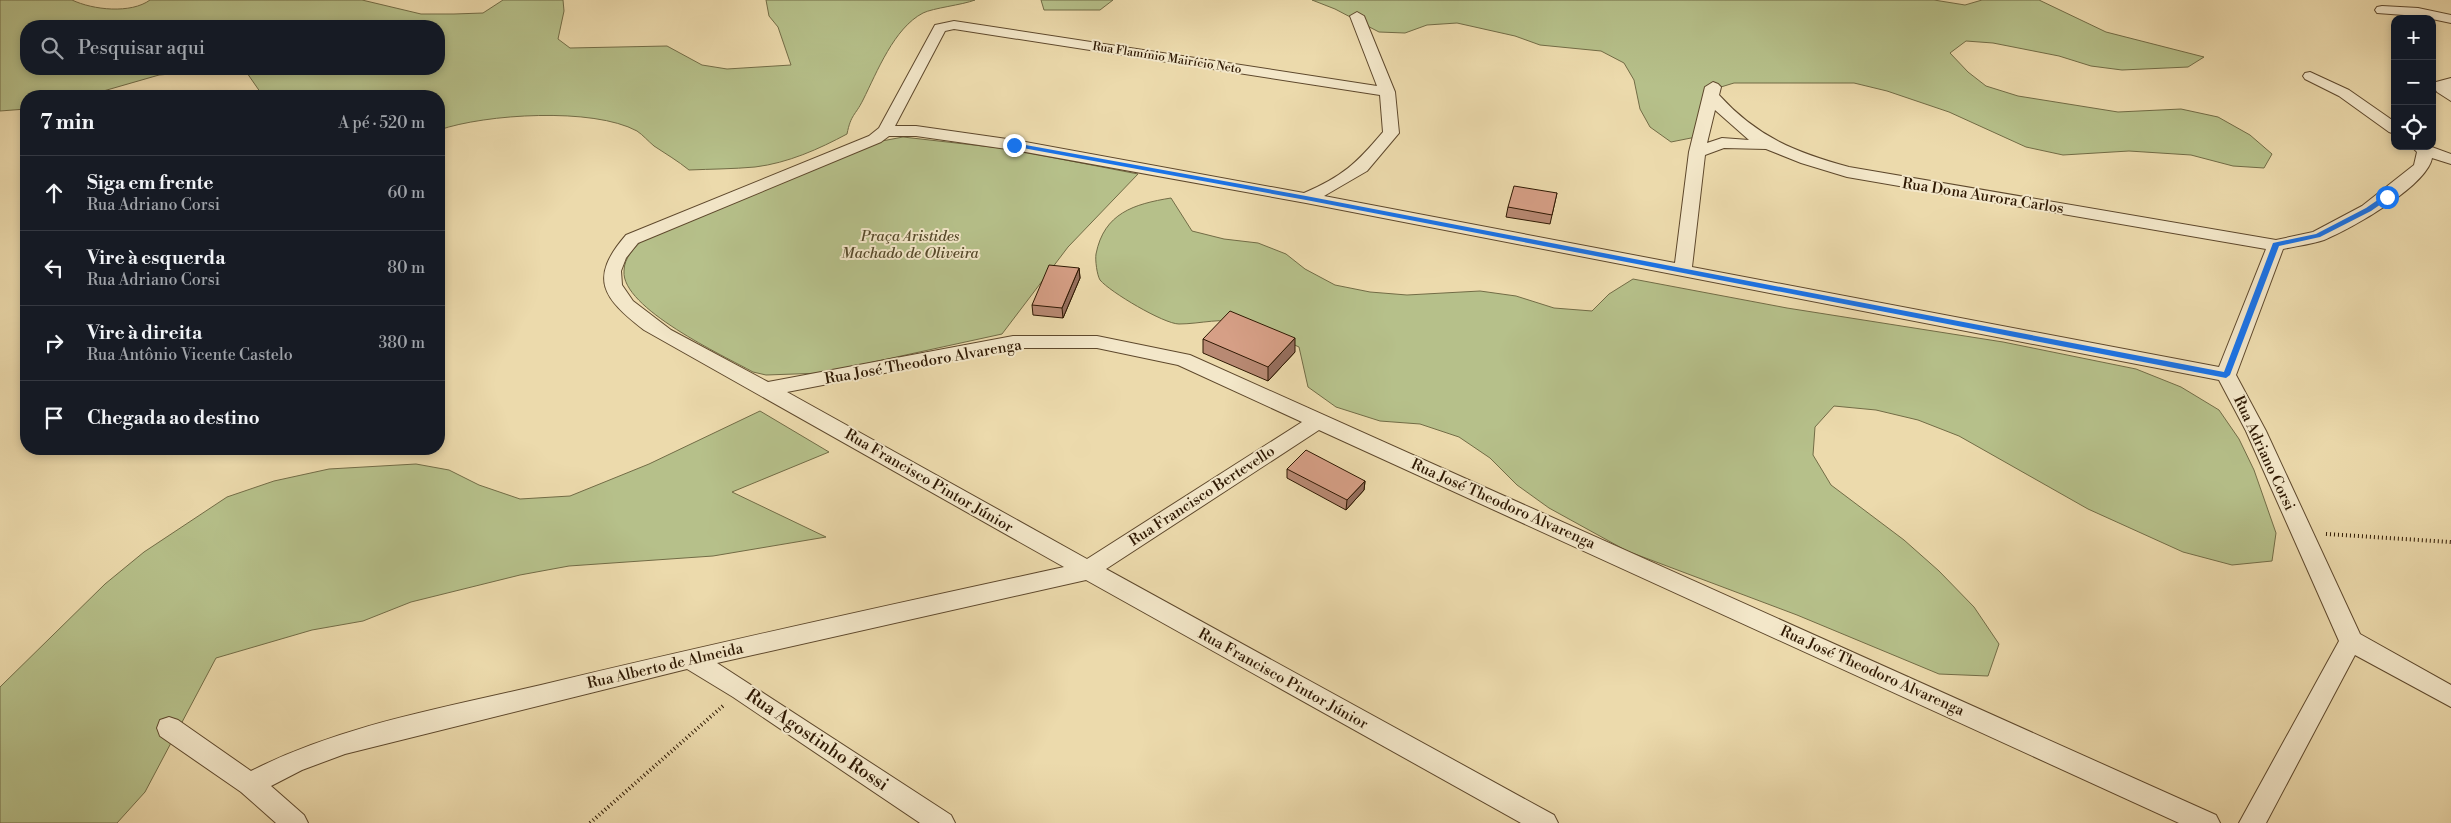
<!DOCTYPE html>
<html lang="pt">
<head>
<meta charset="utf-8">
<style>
	:root { --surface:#171b24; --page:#20242c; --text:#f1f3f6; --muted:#9ea1a6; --line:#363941 }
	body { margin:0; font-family:"Libre Bodoni",serif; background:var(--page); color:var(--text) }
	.controls { position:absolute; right:15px; top:15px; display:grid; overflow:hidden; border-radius:10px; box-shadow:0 2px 8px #0003 }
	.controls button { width:45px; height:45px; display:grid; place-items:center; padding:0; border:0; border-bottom:1px solid var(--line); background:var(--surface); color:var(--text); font:25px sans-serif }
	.stop { position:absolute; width:15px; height:15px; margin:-11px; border:4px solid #1a73e8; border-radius:50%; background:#fff }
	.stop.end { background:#1a73e8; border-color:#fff; box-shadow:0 1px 5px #0008 }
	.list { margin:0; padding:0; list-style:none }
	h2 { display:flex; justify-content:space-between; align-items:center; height:65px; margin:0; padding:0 20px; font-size:21px }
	h2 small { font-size:16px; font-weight:400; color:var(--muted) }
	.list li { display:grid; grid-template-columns:32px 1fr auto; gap:15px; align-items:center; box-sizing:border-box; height:75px; padding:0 20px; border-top:1px solid var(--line) }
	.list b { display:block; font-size:19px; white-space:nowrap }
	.list p { margin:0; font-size:16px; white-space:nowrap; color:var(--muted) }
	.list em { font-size:16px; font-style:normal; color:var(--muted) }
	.icon { flex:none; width:28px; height:28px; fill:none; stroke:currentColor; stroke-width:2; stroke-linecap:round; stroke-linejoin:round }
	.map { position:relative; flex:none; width:2451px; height:823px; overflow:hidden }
	.search { position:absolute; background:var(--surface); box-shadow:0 2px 8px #0003; left:20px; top:20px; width:425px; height:55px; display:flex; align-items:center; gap:12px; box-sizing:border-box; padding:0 18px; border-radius:20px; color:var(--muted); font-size:19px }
	.panel { position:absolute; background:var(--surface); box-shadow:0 2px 8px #0003; left:20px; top:90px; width:425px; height:365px; border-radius:20px }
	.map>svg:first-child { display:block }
	.green { fill:#b6c08a; stroke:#726c46; fill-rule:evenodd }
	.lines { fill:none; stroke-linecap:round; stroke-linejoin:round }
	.minor-casing { stroke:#5e482c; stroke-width:2 }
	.path { stroke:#2e1802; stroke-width:4; stroke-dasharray:1 3; stroke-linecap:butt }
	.minor { fill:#f3e7c9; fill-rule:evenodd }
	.wall { fill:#b88973; stroke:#2e1802 }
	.shaded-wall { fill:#966f5e; stroke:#2e1802 }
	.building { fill:#d69f86; stroke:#2e1802 }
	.route { fill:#1a73e8 }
	.labels { text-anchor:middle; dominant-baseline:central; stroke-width:4; stroke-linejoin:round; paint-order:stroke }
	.far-street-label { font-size:12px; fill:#2e1802; stroke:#f3e7c9 }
	.street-label { font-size:15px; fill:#2e1802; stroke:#f3e7c9 }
	.park-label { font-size:15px; font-style:italic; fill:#574a2b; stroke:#f3e7c9 }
	.near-street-label { font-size:18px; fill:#2e1802; stroke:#f3e7c9 }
</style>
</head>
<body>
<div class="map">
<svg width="2451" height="823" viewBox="0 0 2451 823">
	<rect width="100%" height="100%" fill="#ecdaac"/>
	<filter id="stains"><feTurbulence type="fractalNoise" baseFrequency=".004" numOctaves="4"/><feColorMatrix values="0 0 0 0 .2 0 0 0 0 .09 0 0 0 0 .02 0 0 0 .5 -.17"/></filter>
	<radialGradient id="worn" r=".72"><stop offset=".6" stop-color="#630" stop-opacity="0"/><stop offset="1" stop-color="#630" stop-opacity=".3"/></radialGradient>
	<path class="green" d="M0,0h72c21,10 59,14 78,0h212l59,14h33l29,-1 20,-13h60l1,11 -6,28 12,9 97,-2 35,19 25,4 64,-4 -13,-38 -9,-11 -3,-16h209c-13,5 -42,8 -52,13 -29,15 -46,59 -60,87 -8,16 -12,14 -16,34 -28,15 -59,29 -92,33 -22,2 -44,2 -66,3 -11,-9 -23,-16 -35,-24 -6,-5 -11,-11 -17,-15 -44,-24 -152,-17 -198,-1v-34h-176l-16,-23 -23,-3 -31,2 -34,3 -73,21h-60v13l-26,2zM26,26h413v43h-413z
		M1041,0h72l-13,10h-56z
		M1312,0h622l31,5 17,-5h57l67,32 98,25 -16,10 -66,3 -31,-4 -32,-10 -66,-13 -27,-2 -16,12 18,19 18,14 32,10 100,16 63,-3 37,8 32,18 22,19 -8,14 -31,-2 -42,-11 -62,-4 -66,4 -37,-8 -77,-35 -62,-21 -33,-8h-120l-23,7 -15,47 -25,5 -21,-15 -10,-18 -6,-29 -10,-17 -23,-12 -61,-6 -25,-9 -58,-13 -30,2 -22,8 -26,-1 -44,-23z
		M903,137l106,12 129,25 -70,73 -66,87 -179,39 -57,2 -13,-3c-29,-16 -132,-64 -129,-101 0,-14 11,-23 19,-32l239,-98z
		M1171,198l21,33 32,8 34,4 28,11 19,15 30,16 35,7 37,3 73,-4 36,5 38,12 38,3 17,-17 24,-15 154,29 216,34 133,27 45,18 38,23 20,29 15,31 22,63 -4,28 -40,4 -49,-13 -95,-43 -129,-73 -41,-16 -42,-10 -42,-4 -19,21 -2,28 18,30 73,55 35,31 35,36 25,37 -11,32 -49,-2 -142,-59 -170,-64 -78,-43 -32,-23 -27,-27 -31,-21 -39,-13 -40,-3 -44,-14 -28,-20 -9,-40c-18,-8 -37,-18 -56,-24 -20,-6 -43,1 -64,1 -15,0 -69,-32 -79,-44 -3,-5 -5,-20 -4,-26 8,-41 38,-50 75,-56z
		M760,411l69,41 -97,40 94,45 -113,19 -144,10 -49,9 -109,27 -48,19 -51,9 -96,28 -71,134 -28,31h-117v-136l105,-103 39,-32 83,-55 47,-16 55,-12 87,-5 33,6 30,15 41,14 50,-3 79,-32z"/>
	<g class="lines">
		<defs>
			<path id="minor" d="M2382,6l36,2 33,7v8l-33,-7 -41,-3 -2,-3 2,-3z
				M1357,12l7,4 31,76 4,41 -32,38 -43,25 351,67 14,-111 16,-65 8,-5 5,2 3,3 -2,8c38,42 76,57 130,72l427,73 37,-8 49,-26 52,-41 3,-13 -6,-6h18l22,8v10l-19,-6c-5,28 -81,71 -108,82 -12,4 -27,6 -41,9l-47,126 30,56 94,203 91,51v22l-96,-52 -89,168h-27l100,-182 -93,-210 -27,-51 -913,-177 -292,-53 -98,-14h-27l-8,6 -243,101 -12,15 -5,13 1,14 11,16 38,29 97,52 245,-46h84l93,19 1026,460 4,8h-41l-860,-393 -213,139 448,246 4,8h-37l-435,-243 -369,83 234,152 4,8h-35l-187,-126 -46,-28 -342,85 -43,16 -31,16 33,29 4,8h-32l-35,-31 -81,-56 -3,-8 3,-8 9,-3 9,3 73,51c91,-46 192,-63 290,-86 174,-42 348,-80 523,-118l-420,-237c-41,-32 -56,-51 -18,-95l243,-99 10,-8 56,-103 19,-4 423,65 -27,-70zM954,29l426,66 3,37c-26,31 -41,45 -79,61l-290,-53 -98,-14h-21l50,-95zM1715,110l34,30 -27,-2 -15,5zM1724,148l42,1 35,14 46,14 419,72 -47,118 -527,-100 13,-112zM1013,348h84l81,17 124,57 -215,137 -300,-167z
				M2310,72l39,18 46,32v12l-6,-2 -50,-36 -34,-17 -2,-3 2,-3z
				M2451,78v23l-14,-9 -4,-7 3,-3z"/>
		</defs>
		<use href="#minor" class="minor-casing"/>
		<path class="path" d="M2326,534l125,8
			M590,823l134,-118"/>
		<use href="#minor" class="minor"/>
	</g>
	<path class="wall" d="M1557,193l-7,31 -44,-7 2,-10z
		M1079,268l1,10 -17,40 -30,-3 -1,-10z
		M1203,339l92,13 -27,29 -65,-28z
		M1287,469l78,12 -1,9 -18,20 -59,-32z"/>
	<path class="shaded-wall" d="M1079,268l1,10 -17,40 -1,-10z
		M1295,338v14l-27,29v-14z
		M1365,481l-1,9 -18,20 1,-10z"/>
	<path class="building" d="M1514,186l43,7 -5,22 -44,-8z
		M1049,265l30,3 -17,40 -30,-3z
		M1230,311l65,27 -27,29 -65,-28z
		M1306,450l59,31 -18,19 -60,-31z"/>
	<path class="route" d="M1014,143l292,53 918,176 49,-129 43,-9 50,-26 19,-13 6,2 -20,14 -51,26 -41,9 -49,129 -4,3 -920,-178 -294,-54z"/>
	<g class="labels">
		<g class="far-street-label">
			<text transform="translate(1167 58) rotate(9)">Rua Flamínio Mairício Neto</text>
		</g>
		<g class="street-label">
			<text transform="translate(1983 196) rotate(9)">Rua Dona Aurora Carlos</text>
			<text transform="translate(923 362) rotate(-10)">Rua José Theodoro Alvarenga</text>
			<text transform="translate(2264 453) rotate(65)">Rua Adriano Corsi</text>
			<text transform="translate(929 481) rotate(30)">Rua Francisco Pintor Júnior</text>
			<text transform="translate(1202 496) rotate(-33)">Rua Francisco Bertevello</text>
			<text transform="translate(1503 504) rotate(24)">Rua José Theodoro Alvarenga</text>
			<text transform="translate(665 666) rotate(-13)">Rua Alberto de Almeida</text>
			<text transform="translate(1872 671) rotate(24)">Rua José Theodoro Alvarenga</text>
			<text transform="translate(1283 679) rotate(29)">Rua Francisco Pintor Júnior</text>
		</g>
		<g class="park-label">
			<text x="910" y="236">Praça Aristides<tspan x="910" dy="17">Machado de Oliveira</tspan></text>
		</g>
		<g class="near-street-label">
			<text transform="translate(817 740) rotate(34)">Rua Agostinho Rossi</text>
		</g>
	</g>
	<rect width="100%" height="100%" filter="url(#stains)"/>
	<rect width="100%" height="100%" fill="url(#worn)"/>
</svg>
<div class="controls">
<button>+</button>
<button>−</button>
<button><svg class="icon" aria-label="locate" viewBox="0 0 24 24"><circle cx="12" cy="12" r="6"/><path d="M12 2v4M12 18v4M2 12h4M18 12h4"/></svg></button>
</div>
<div class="stop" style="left:2387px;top:197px"></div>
<div class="stop end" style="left:1014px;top:145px"></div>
<div class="search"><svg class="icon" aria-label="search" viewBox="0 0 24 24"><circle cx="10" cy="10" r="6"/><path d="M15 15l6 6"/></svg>Pesquisar aqui</div>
<section class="panel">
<h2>7 min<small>A pé · 520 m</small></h2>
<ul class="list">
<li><svg class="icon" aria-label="ahead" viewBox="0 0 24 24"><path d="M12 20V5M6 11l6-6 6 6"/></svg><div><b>Siga em frente</b><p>Rua Adriano Corsi</p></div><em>60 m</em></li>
<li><svg class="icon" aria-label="left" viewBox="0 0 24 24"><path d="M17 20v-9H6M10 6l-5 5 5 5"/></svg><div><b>Vire à esquerda</b><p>Rua Adriano Corsi</p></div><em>80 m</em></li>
<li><svg class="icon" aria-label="right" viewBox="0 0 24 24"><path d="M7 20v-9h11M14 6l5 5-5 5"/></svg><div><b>Vire à direita</b><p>Rua Antônio Vicente Castelo</p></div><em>380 m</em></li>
<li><svg class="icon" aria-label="arrive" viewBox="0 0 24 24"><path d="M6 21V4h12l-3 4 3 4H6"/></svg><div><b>Chegada ao destino</b></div></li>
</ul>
</section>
</div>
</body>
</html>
